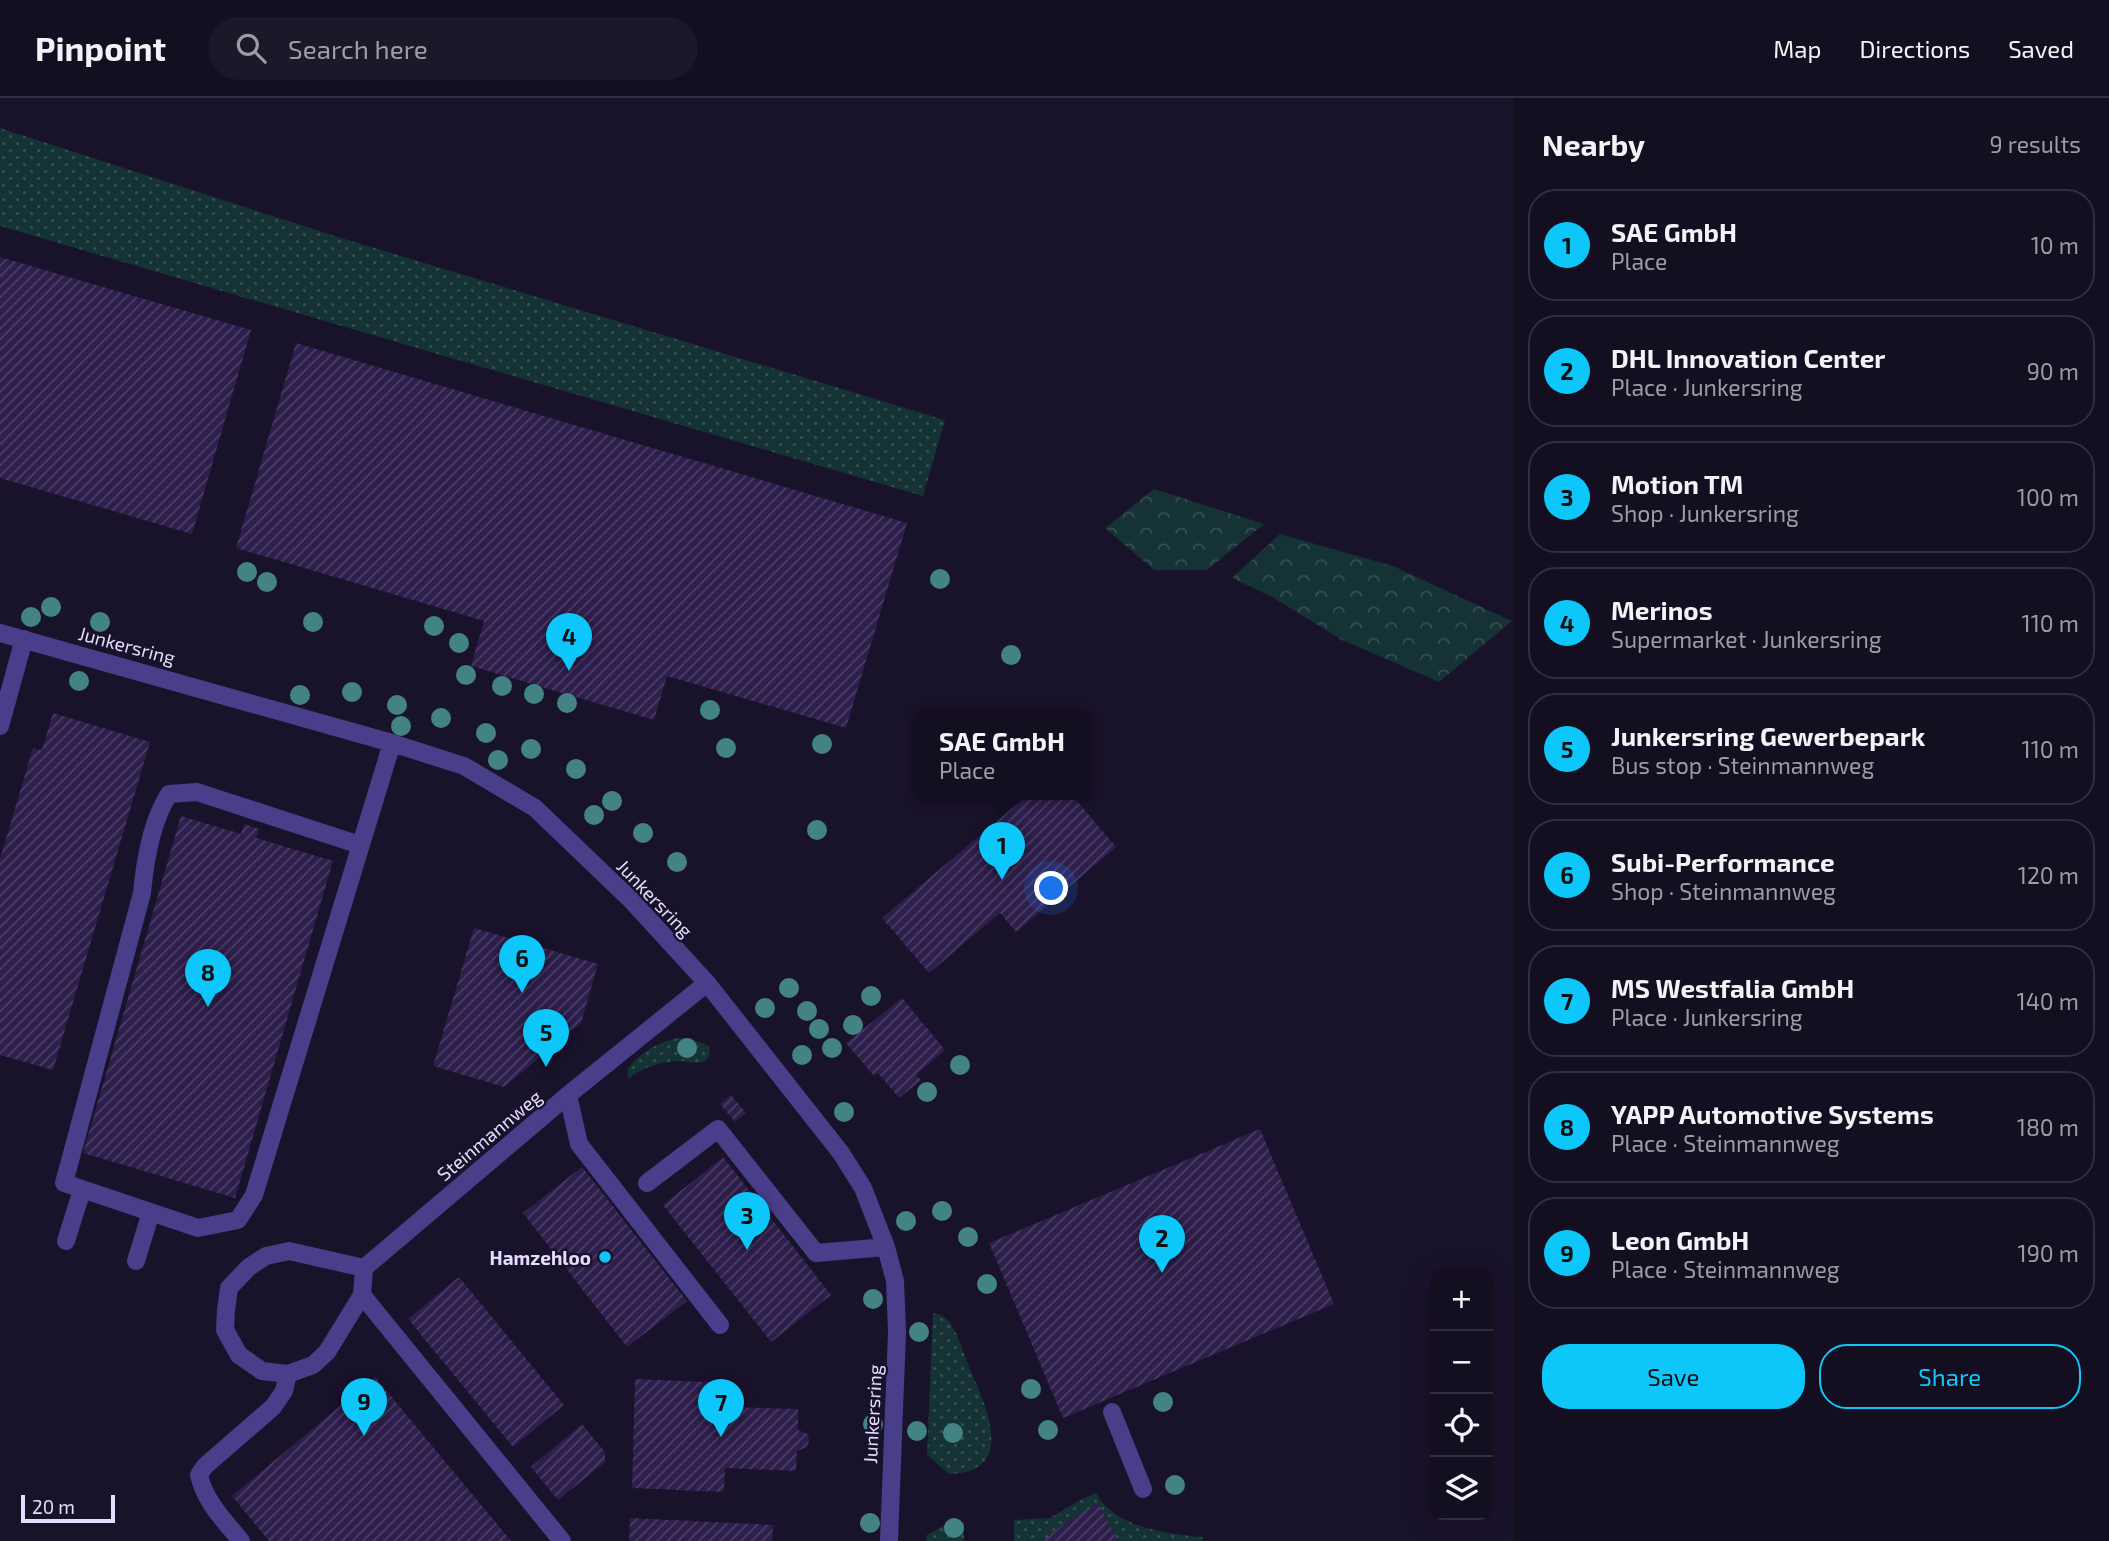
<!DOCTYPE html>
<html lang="en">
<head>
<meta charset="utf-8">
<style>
	:root { --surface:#130e20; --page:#1c1729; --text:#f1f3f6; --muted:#9d9ca5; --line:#322e3e; --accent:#0dc7fa }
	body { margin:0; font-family:"Exo 2",sans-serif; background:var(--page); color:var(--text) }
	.controls { position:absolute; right:21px; bottom:21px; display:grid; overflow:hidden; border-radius:14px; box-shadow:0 7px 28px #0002 }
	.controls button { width:63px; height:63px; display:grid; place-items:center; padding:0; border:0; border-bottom:2px solid var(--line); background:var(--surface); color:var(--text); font:35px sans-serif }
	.scale { position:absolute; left:21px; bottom:18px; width:94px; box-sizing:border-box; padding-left:7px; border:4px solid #e4dcfe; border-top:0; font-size:19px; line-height:24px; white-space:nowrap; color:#e4dcfe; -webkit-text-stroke:5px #19122b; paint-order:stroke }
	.you { position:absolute; left:1052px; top:791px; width:24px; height:24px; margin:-18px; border:5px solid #fff; border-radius:50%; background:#1a73e8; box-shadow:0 0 0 10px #1a73e833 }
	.badge { display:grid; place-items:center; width:46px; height:46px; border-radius:50%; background:var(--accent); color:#111; font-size:23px; font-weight:700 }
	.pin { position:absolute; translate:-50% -58px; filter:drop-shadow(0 2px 4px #0008) }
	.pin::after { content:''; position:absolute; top:37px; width:24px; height:21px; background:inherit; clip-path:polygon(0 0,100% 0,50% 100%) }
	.popup { position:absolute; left:913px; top:611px; width:178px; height:91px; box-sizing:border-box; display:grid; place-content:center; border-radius:14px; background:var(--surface); filter:drop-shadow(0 2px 5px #0005); font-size:23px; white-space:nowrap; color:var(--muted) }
	.popup b { font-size:26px; color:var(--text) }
	.popup::after { content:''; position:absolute; left:50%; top:100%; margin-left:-14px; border:14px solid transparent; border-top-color:var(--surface) }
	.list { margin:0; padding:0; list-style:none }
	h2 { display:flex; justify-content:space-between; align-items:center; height:91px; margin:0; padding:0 28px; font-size:30px }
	h2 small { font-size:23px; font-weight:400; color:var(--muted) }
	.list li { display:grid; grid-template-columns:46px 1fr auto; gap:21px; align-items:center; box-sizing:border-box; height:112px; margin:0 14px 14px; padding:0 14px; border:2px solid var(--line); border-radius:28px }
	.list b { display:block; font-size:26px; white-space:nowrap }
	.list p { margin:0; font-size:23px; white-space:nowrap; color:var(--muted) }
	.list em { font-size:23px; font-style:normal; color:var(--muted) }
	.actions { display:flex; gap:14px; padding:21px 28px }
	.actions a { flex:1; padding:16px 0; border:2px solid var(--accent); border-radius:28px; text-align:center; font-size:24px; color:var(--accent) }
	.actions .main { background:var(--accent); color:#111 }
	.icon { flex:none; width:38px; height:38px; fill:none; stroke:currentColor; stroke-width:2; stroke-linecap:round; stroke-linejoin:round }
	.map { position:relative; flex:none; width:1514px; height:1443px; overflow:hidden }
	header { display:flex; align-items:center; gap:42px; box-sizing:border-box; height:98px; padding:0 35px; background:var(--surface); border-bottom:2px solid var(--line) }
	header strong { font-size:33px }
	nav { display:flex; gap:38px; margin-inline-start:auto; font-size:24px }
	.search { width:490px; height:63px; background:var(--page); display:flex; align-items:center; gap:18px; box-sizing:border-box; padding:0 24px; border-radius:38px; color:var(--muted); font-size:26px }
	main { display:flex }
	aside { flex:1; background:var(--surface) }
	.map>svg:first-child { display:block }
	.grass { fill:url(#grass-dots) }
	.forest { fill:url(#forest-crowns) }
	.building { fill:url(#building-hatch) }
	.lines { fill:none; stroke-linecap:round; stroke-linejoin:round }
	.minor { stroke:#493e89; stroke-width:18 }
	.tree { fill:#448385 }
	.poi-dot { fill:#0dc7fa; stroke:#19122b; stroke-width:2.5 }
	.labels { text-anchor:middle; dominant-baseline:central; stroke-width:5; stroke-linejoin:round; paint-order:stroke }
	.street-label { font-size:19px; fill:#e4dcfe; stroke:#19122b }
	.poi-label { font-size:19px; font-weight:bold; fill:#e4dcfe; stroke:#19122b; text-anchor:end }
</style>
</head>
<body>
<header>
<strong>Pinpoint</strong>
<div class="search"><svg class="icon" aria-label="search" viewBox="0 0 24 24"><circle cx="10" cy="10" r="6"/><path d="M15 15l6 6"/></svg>Search here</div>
<nav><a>Map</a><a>Directions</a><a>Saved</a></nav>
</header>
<main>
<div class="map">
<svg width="1514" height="1443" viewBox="0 0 1514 1443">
	<defs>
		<pattern id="grass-dots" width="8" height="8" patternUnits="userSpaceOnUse" patternTransform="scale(1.75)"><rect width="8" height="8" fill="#153235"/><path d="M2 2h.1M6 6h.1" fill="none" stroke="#374f53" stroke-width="1.8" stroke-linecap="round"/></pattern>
		<pattern id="forest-crowns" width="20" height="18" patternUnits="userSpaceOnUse" patternTransform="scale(1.75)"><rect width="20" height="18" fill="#153235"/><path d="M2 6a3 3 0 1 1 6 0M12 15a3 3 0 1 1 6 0" fill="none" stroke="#374f53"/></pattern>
		<pattern id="building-hatch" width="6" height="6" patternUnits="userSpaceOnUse" patternTransform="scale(1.75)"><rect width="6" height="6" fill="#2d1e4b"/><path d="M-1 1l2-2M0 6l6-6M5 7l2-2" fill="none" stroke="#4b3e66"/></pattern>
	</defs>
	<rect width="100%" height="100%" fill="#19122b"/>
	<path class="grass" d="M0,30l338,109 607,183 -22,76 -923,-270z
		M679,940l12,1 18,7c1,6 2,11 -5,15 -6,3 -16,1 -22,0 -19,0 -40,6 -54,18v-10c12,-17 31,-28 51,-31z
		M933,1215c7,1 13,4 18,11 8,13 13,31 19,45 16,38 48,103 -21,105l-22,-19z
		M1096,1395c4,6 8,13 14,17 22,19 65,25 93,27v4h-189v-21l36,-2 30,-18z
		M948,1425h16v18h-38l1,-6z"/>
	<path class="forest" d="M1154,391l110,35 -57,46h-53l-49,-42z
		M1280,436l113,32 119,55 -73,61 -97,-42 -70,-43 -40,-19z"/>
	<path class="building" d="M0,159l251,73 -59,204 -192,-56z
		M296,245l611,180 -61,205 -179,-52 -13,44 -183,-54 13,-45 -248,-73z
		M53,615l97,29 -97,328 -53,-15v-196l33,-111 9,2z
		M1029,696h42l45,53 -100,85 -16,-19 -71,60 -47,-55z
		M181,718l60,18 3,-10 15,5 -3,9 77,23 -98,337 -152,-45z
		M474,830l124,36 -17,59 -77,64 -71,-21z
		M902,900l43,52 -29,25 5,5 -22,18 -21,-25 -4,3 -28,-33z
		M731,997l15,18 -11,9 -15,-18z
		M1260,1031l74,175 -271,114 -74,-175z
		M723,1059l108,138 -60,47 -108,-137z
		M582,1069l105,134 -60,46 -104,-134z
		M459,1179l105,128 -51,42 -105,-128z
		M375,1279l136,164h-242l-37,-45z
		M635,1281l94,4 -2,24 71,2v21l10,4 1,7 -2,6 -10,4 -1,20 -71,-3 -1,24 -92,-4z
		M582,1326l23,28v10l-47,38 -27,-33z
		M1098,1405l20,38h-75l22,-18z
		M630,1420l143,7 -1,16h-143z"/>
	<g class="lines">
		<path class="minor" d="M0,535l392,110 72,23 71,42 96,92 76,83 134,170 22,35 23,59 9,34 2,51 -8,209
			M0,628l24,-87
			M360,747l-163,-53 -28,2c-18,28 -24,66 -27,99l-78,290 134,45 40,-8 16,-25 138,-452
			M568,997l11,49 141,181
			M647,1085l71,-54 98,124 70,-6
			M66,1143l16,-51
			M136,1163l15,-49
			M364,1170l-75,-17 -23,5 -17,11 -20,21 -3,22 -1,20 14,25 23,16 26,3 25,-9 14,-13 35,-57 2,-27 204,-173 139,-112
			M362,1197l200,246
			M1112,1314l31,77
			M241,1443c-17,-21 -36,-39 -42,-66l6,-9 68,-59 11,-16 4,-17"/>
	</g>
	<g class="tree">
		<circle cx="247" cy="474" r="10"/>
		<circle cx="940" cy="481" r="10"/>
		<circle cx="267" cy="484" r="10"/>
		<circle cx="51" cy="509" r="10"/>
		<circle cx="31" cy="519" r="10"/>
		<circle cx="100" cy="524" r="10"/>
		<circle cx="313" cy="524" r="10"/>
		<circle cx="434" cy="528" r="10"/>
		<circle cx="459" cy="545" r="10"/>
		<circle cx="1011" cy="557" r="10"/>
		<circle cx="466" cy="577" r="10"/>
		<circle cx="79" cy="583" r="10"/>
		<circle cx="502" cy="588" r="10"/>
		<circle cx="352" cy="594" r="10"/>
		<circle cx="534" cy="596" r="10"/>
		<circle cx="300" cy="597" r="10"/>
		<circle cx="567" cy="605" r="10"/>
		<circle cx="397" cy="607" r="10"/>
		<circle cx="710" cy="612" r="10"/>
		<circle cx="441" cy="620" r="10"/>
		<circle cx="401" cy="628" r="10"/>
		<circle cx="486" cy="635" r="10"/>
		<circle cx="822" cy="646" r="10"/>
		<circle cx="726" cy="650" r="10"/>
		<circle cx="531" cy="651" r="10"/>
		<circle cx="498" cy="662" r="10"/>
		<circle cx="576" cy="671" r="10"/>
		<circle cx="612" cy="703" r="10"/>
		<circle cx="594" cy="717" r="10"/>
		<circle cx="817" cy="732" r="10"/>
		<circle cx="643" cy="735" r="10"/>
		<circle cx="677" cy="764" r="10"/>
		<circle cx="789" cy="890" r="10"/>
		<circle cx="871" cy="898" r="10"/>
		<circle cx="765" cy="910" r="10"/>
		<circle cx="807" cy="913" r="10"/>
		<circle cx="853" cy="927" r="10"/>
		<circle cx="819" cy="931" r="10"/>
		<circle cx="687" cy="950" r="10"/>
		<circle cx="832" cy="950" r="10"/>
		<circle cx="802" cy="957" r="10"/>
		<circle cx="960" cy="967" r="10"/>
		<circle cx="927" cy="994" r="10"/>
		<circle cx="844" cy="1014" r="10"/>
		<circle cx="942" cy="1113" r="10"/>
		<circle cx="906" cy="1123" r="10"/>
		<circle cx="968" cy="1139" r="10"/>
		<circle cx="987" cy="1186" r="10"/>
		<circle cx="873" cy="1201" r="10"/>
		<circle cx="919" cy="1234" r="10"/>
		<circle cx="1031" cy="1291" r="10"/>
		<circle cx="1163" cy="1304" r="10"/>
		<circle cx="873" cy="1326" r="10"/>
		<circle cx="1048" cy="1332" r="10"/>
		<circle cx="917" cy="1333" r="10"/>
		<circle cx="953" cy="1335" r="10"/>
		<circle cx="1175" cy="1387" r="10"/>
		<circle cx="870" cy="1425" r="10"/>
		<circle cx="954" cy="1430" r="10"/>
	</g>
	<circle class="poi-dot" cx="605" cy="1159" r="7"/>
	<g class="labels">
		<g class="street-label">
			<text transform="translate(127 547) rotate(15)">Junkersring</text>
			<text transform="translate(655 800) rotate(46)">Junkersring</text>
			<text transform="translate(489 1037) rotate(-40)">Steinmannweg</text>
			<text transform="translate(872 1316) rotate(-87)">Junkersring</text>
		</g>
		<g class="poi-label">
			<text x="591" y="1159">Hamzehloo</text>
		</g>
	</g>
</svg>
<div class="controls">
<button>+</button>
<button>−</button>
<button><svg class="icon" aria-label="locate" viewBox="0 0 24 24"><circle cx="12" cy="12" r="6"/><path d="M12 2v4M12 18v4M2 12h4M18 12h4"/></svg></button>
<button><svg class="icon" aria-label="layers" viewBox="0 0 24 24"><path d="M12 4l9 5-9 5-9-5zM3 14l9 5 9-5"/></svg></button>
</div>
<div class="scale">20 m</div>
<div class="you"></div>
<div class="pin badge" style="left:1002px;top:782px">1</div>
<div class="popup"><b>SAE GmbH</b>Place</div>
<div class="pin badge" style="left:1162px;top:1175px">2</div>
<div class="pin badge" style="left:747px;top:1152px">3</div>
<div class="pin badge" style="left:569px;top:573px">4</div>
<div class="pin badge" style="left:546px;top:969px">5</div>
<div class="pin badge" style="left:522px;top:895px">6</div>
<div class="pin badge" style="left:721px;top:1339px">7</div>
<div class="pin badge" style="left:208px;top:909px">8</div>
<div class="pin badge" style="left:364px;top:1338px">9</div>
</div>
<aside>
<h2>Nearby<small>9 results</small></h2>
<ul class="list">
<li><span class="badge">1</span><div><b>SAE GmbH</b><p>Place</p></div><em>10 m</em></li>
<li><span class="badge">2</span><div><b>DHL Innovation Center</b><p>Place · Junkersring</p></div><em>90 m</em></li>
<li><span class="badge">3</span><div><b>Motion TM</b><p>Shop · Junkersring</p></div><em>100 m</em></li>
<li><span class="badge">4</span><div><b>Merinos</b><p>Supermarket · Junkersring</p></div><em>110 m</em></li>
<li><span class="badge">5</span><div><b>Junkersring Gewerbepark</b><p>Bus stop · Steinmannweg</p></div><em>110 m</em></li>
<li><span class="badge">6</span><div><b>Subi-Performance</b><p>Shop · Steinmannweg</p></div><em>120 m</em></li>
<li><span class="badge">7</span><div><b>MS Westfalia GmbH</b><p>Place · Junkersring</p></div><em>140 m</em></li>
<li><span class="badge">8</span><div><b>YAPP Automotive Systems</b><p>Place · Steinmannweg</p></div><em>180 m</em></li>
<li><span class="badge">9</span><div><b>Leon GmbH</b><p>Place · Steinmannweg</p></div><em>190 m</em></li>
</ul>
<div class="actions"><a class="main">Save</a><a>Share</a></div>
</aside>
</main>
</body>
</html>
